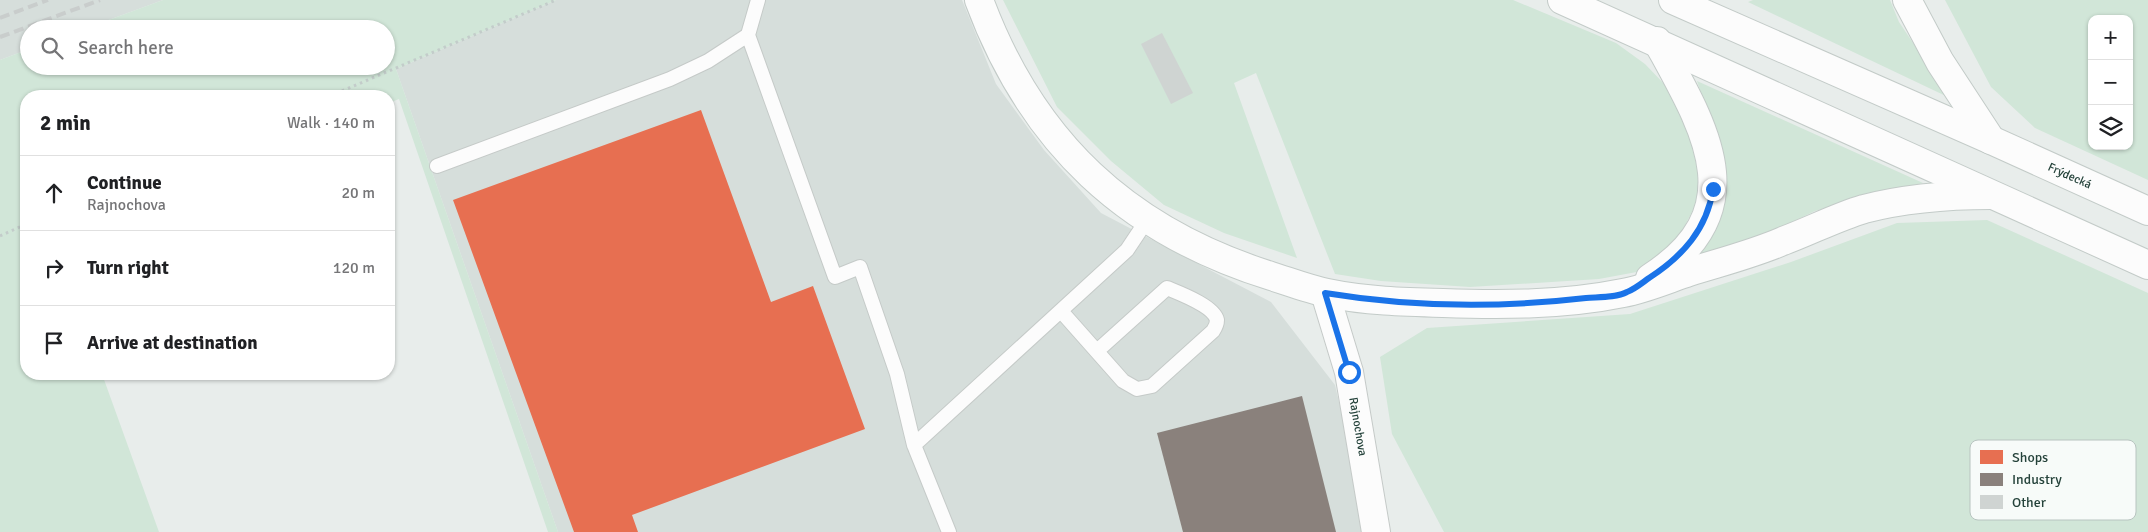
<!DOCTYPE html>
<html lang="en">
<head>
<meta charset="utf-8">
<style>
	:root { --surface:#fff; --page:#f2f2f2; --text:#202124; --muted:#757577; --line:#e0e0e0 }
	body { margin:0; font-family:Signika,sans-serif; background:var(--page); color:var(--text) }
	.controls { position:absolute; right:15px; top:15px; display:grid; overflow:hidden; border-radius:10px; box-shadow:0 1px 4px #0004 }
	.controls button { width:45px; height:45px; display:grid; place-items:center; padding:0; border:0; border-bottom:1px solid var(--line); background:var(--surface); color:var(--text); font:25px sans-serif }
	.stop { position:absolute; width:15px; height:15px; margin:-11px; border:4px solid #1a73e8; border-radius:50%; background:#fff }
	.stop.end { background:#1a73e8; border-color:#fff; box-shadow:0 1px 5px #0008 }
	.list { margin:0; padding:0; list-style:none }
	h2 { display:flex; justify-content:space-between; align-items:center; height:65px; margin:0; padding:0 20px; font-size:21px }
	h2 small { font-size:16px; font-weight:400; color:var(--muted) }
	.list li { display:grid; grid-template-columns:32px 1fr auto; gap:15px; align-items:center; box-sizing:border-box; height:75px; padding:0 20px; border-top:1px solid var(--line) }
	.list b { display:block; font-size:19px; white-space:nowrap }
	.list p { margin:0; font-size:16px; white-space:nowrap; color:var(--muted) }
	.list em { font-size:16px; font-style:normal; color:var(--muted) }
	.icon { flex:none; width:28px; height:28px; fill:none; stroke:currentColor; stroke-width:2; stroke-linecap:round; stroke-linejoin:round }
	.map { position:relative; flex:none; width:2148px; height:532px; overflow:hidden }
	.search { position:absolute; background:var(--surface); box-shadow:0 1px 4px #0004; left:20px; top:20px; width:375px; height:55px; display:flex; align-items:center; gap:12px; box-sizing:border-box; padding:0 18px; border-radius:28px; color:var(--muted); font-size:19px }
	.panel { position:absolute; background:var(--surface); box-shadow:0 1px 4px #0004; left:20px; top:90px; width:375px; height:290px; border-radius:20px }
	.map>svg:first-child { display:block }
	.built { fill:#d6dedb }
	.green { fill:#d1e6d8; fill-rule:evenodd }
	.shops { fill:#e76f51 }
	.industry { fill:#8a817c }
	.building { fill:#cfd4d2 }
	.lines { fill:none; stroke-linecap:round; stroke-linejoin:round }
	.lane-casing { stroke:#c5cac8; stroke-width:16 }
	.street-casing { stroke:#c5cac8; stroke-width:30 }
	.secondary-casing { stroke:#c3cbc8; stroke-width:30 }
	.path { stroke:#c3ccca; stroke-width:3; stroke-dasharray:2.5 4; stroke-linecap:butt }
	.lane { stroke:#fcfcfc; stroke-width:14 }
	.street { stroke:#fcfcfc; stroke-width:28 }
	.secondary { stroke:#fcfcfc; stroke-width:28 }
	.rail { stroke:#c9cdcc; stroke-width:4; stroke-dasharray:10 5; stroke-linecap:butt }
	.route { stroke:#1a73e8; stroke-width:6 }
	.labels { text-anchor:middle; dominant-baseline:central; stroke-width:5; stroke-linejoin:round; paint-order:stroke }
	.street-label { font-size:12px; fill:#24423a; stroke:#f7fbf9 }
	.key { fill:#f7fbf9; stroke:#b8c4c0; stroke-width:1 }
	.key-label { font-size:14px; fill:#24423a }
</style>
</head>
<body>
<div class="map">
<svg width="2148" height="532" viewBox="0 0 2148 532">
	<rect width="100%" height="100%" fill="#e8edeb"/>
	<path class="built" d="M0,0h163l-79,29h-55v20l-29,11z
		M556,0h406l34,84 48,66 57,63 170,89 64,83 34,147h-811l-162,-463z"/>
	<path class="green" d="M163,0h393l-160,69 162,463h-10l-149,-433 -10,4v-7h-363v278h76l57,158h-159v-472l29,-11v17h357v-37h-302z
		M1003,0h510l103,43 29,21 24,25 23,53 7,24v21l-4,19 -15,29 -18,20 -20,16 -43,8 -129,8 -89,-6 -46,-7 -79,-201 -22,10 63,175 -73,-25 -60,-28 -53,-44 -54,-54z
		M1753,0h137l9,22 51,76 -202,-96z
		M1945,0h203v180l-113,-52 -44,-41zM2092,19h37v127h-37z
		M1697,81l226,102 -45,9 -63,19 -52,25 -69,25 29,-48 1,-50z
		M1987,220l161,73v239h-704l-52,-98 -12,-77 47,-29 203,-14 161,-52 106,-39z"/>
	<path class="shops" d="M701,110l70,192 42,-16 52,143 -233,86 6,17h-64l-121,-332z"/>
	<path class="industry" d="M1302,396l34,136h-153l-26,-99z"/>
	<path class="building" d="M1162,33l31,60 -22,11 -30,-60z"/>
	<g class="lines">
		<defs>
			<path id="lane" d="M758,0l-10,35 87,242 25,-10 37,107 17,71 35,87
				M437,166l233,-87 38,-18 40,-26
				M1061,311l62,70 14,8 15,-3 61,-55c2,-3 4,-7 4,-11 -3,-14 -38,-27 -50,-32l-70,63
				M914,445l213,-195 20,-30"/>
			<g id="street">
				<path id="s1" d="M1325,293l24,79 27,160"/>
			</g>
			<g id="secondary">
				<path d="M979,0c53,143 148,231 292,276 19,6 37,13 56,17 38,8 77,9 116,10 59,2 121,2 180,-10 22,-4 45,-14 66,-21 32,-10 64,-18 94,-31 27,-10 54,-24 81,-32 42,-11 84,-14 127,-14"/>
				<path d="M1562,0l586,265"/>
				<path id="s2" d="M1673,0l318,140 157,71"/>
				<path d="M1907,0l33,62 51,78"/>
				<path d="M1650,278c107,-69 54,-151 7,-237"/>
			</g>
		</defs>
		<use href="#lane" class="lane-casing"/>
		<use href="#street" class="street-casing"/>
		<use href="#secondary" class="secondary-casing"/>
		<path class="path" d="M330,96l226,-96
			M0,236l26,-12"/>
		<use href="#lane" class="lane"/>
		<use href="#street" class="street"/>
		<use href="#secondary" class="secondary"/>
		<path class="rail" d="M0,18l48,-18
			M0,37l100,-37"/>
	</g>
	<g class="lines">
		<path class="route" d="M1349,372l-24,-79c85,14 175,15 261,5 12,-1 30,0 41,-6 8,-3 15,-9 22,-14 34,-22 58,-49 64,-89"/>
	</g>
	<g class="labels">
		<g class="street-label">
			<text stroke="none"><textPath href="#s2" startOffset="434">Frýdecká</textPath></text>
			<text stroke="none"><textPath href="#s1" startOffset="138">Rajnochova</textPath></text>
		</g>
	</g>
	<rect x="1970" y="440" width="166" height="80" rx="8" class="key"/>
	<rect x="1980" y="450" width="23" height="14" fill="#e76f51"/>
	<rect x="1980" y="473" width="23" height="13" fill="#8a817c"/>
	<rect x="1980" y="495" width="23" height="14" fill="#cfd4d2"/>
	<g class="key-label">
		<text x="2012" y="462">Shops</text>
		<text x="2012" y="484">Industry</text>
		<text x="2012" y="507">Other</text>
	</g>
</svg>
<div class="controls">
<button>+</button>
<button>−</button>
<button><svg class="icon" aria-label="layers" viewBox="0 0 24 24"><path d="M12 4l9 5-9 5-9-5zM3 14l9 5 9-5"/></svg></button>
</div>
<div class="stop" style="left:1349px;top:372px"></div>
<div class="stop end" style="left:1713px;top:189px"></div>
<div class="search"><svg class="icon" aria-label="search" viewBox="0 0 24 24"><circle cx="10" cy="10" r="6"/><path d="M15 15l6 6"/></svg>Search here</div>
<section class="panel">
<h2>2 min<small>Walk · 140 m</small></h2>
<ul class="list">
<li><svg class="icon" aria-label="ahead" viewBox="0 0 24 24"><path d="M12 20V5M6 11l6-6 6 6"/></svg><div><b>Continue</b><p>Rajnochova</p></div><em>20 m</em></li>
<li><svg class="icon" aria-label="right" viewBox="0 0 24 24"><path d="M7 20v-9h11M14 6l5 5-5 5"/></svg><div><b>Turn right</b></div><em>120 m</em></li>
<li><svg class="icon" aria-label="arrive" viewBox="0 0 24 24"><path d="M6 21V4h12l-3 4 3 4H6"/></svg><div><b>Arrive at destination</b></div></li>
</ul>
</section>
</div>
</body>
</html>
